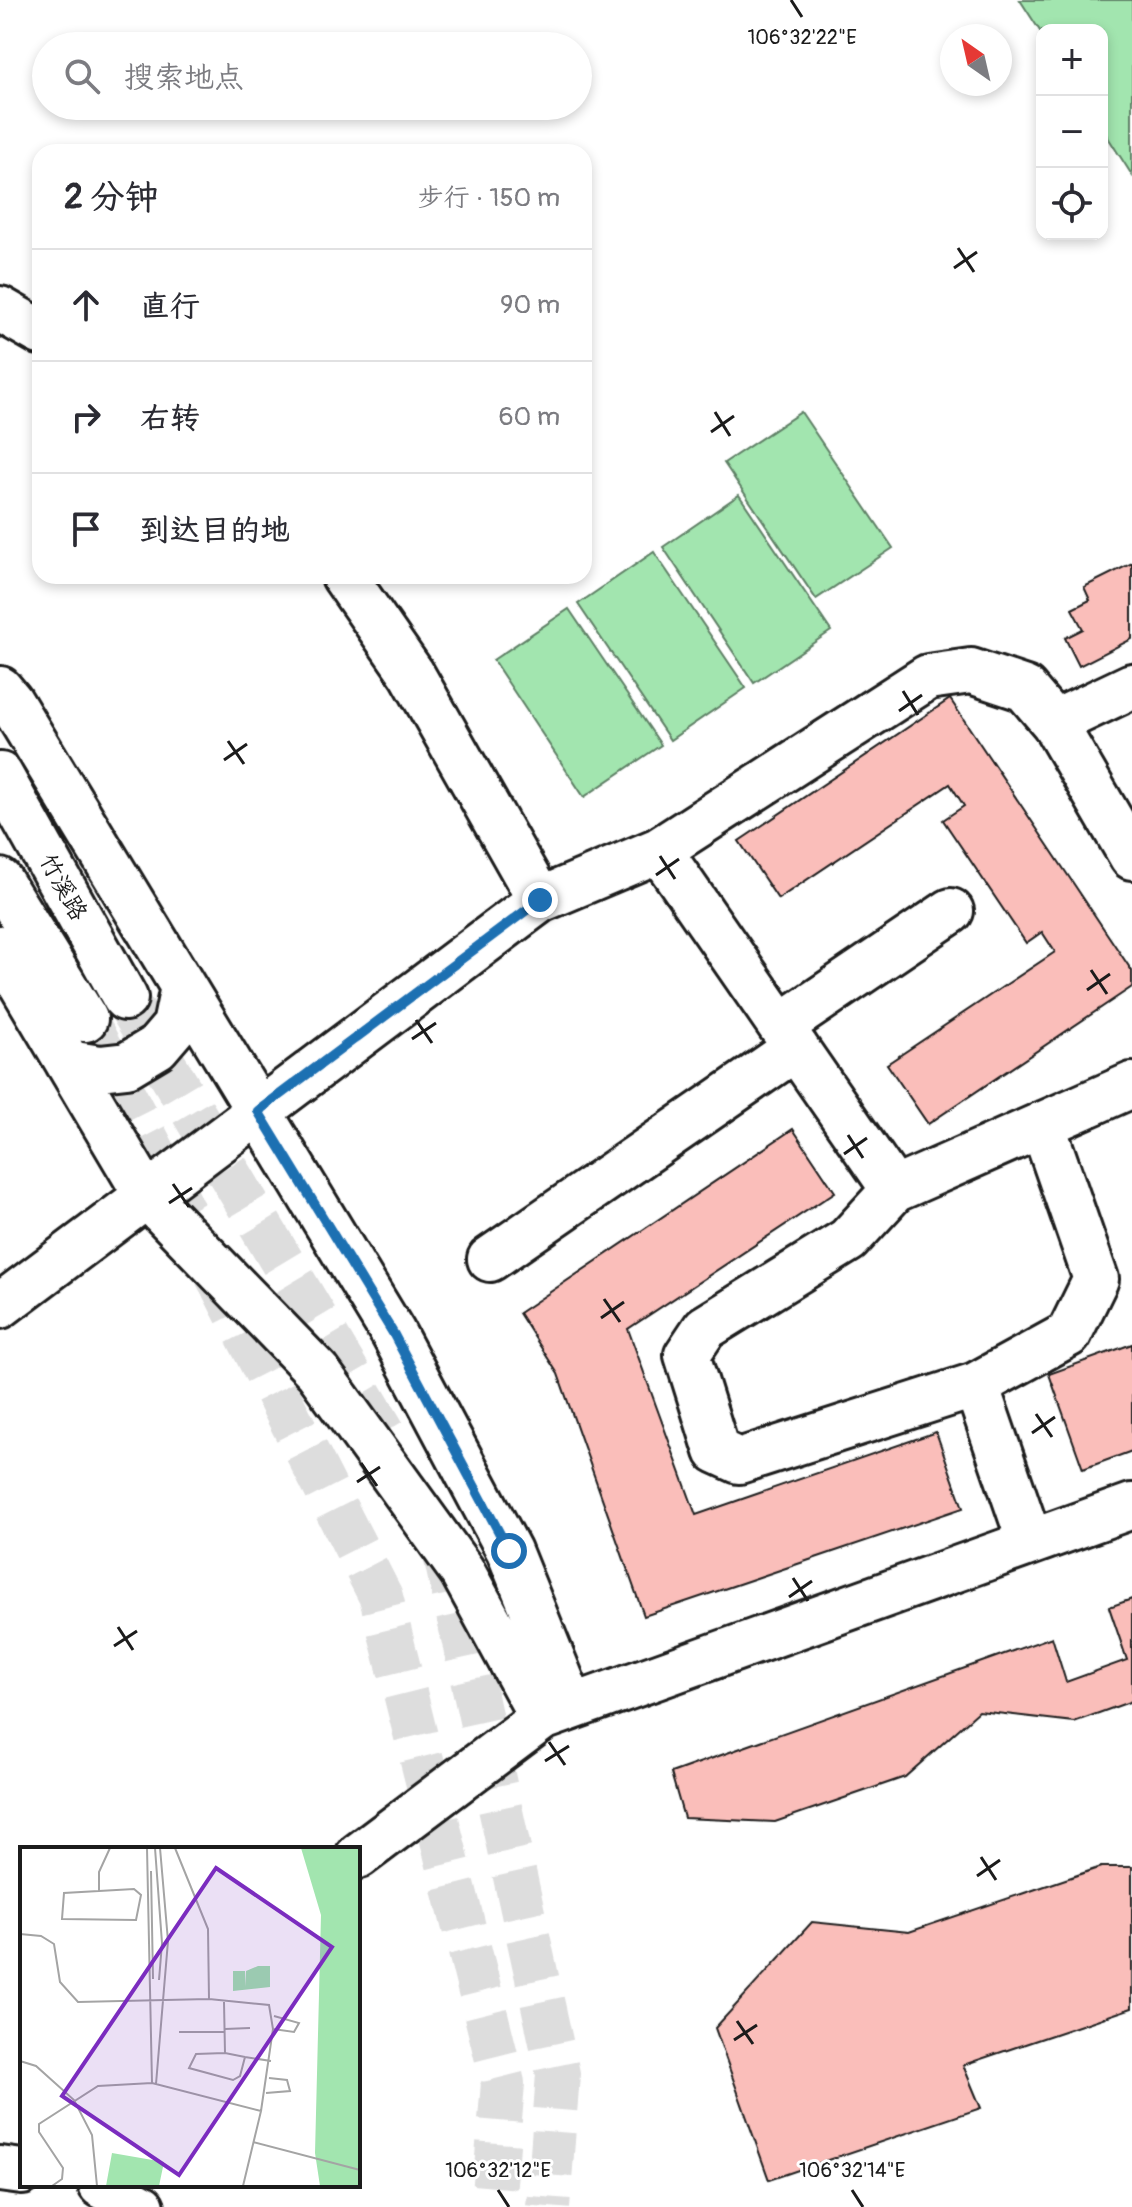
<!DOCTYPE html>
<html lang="zh">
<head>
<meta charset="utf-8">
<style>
	:root { --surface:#fff; --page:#f2f2f3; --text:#2b2b33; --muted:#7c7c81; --line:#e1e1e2 }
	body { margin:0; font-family:Pangolin,"LXGW WenKai TC",sans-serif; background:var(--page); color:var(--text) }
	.controls { position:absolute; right:24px; top:24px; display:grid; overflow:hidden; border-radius:16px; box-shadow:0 4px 12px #0003 }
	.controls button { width:72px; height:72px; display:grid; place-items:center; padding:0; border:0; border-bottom:2px solid var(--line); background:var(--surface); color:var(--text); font:40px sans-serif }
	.compass { position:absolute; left:940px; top:24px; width:72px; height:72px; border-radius:50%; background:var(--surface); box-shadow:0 4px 12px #0003; rotate:326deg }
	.stop { position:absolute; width:24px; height:24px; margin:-18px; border:6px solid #1f6fb2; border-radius:50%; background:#fff }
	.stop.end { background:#1f6fb2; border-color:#fff; box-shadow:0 2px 8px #0008 }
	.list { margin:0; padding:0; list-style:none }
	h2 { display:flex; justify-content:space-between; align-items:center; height:104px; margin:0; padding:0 32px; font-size:34px }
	h2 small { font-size:26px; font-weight:400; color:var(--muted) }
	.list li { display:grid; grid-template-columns:52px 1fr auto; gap:24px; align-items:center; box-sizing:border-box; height:112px; padding:0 32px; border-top:2px solid var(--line) }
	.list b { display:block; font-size:30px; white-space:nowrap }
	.list em { font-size:26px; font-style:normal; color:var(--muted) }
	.icon { flex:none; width:44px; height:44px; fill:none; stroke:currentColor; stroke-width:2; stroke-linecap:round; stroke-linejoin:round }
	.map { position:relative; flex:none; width:1132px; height:2207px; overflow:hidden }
	.search { position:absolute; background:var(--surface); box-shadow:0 4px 12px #0003; left:32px; top:32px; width:560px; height:88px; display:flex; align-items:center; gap:20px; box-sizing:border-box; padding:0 28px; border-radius:44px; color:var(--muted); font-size:30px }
	.panel { position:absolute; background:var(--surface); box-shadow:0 4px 12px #0003; left:32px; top:144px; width:560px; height:440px; border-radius:24px }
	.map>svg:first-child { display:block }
	.green { fill:#a2e5af; stroke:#5f8066; stroke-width:2 }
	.building { fill:#fabeba; stroke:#1c1c1c; stroke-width:2 }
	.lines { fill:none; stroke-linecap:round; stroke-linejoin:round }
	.minor-tunnel { stroke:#ddd; stroke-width:44; stroke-dasharray:44 22; stroke-linecap:butt }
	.minor-casing { stroke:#1c1c1c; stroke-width:50 }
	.minor { stroke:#fff; stroke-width:44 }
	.route { stroke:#1f6fb2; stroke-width:10 }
	.ticks { fill:none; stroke:#1c1c1c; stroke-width:3 }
	.labels { text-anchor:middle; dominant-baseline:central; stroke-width:6; stroke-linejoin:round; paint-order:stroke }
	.street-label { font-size:24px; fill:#1c1c1c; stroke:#fff }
	.inset-road { fill:none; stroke:#a4a4a4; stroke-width:2 }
	.view { fill:#7b2cbf; fill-opacity:0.15; stroke:#7b2cbf; stroke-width:4 }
	.inset-edge { fill:none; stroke:#1c1c1c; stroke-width:4 }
	.ticks-label { font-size:20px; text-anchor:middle; fill:#1c1c1c; stroke:#fff; stroke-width:6; stroke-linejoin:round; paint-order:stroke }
</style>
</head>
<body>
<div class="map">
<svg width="1132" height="2207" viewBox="0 0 1132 2207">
	<rect width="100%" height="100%" fill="#fff"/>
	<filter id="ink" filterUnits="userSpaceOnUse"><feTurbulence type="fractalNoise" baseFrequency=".0125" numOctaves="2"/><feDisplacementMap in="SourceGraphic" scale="16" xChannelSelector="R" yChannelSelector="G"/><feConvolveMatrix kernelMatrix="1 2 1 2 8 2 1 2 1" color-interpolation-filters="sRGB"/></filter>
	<g filter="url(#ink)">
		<path class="green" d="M1020,0h112v175l-30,-47v-98h-60v4z
			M801,412l92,136 -77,51 -92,-136z
			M739,495l92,136 -77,52 -91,-136z
			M654,552l92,136 -76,52 -92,-136z
			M569,609l92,136 -77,52 -91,-137z"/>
		<path class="building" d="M1132,563v76l-53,27 -14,-28 18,-9 -11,-20 18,-9 -6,-13z
			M950,699l182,272v16l-204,137 -41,-60 168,-112 -13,-20 -16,11 -83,-123 21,-14 -14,-22 -172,115 -39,-58z
			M793,1129l42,63 -207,137 68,186 240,-83 27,76 -319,108 -86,-242 -39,-61z
			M1132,1344v107l-49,18 -34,-95z
			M1132,1599v102l-58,21 -95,-11 -74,66 -130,45 -91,-4 -13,-45 381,-136 14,45 61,-22 -18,-53z
			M1101,1867h31v141l-169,57 18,43 -212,72 -54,-152 97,-106 97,10z"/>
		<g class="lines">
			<path class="minor-tunnel" d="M125,998l265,445
				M85,1019l100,194
				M216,1274l165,323 122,486 -10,124
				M444,1550l114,524 -10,133"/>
			<defs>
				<path id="minor" d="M0,309l40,23
					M344,576l68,98 128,226
					M0,689l10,12 383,632 116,218 63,156
					M1054,723l78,-37
					M0,775l125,223
					M659,850l235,340
					M0,881l85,138
					M0,948l147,248 171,176 144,199 80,147
					M781,1026l170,-115
					M68,1063l32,5 27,-3 30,-18 18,-21 8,-39
					M1042,1124l54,155 -27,55 -93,51 -237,76 -22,-10 -30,-96 18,-27 143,-88 46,-50 238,-105
					M490,1259l306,-211
					M0,1306l540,-406 119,-50 269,-173 43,-6 54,18 29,34 78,134
					M976,1385l54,157
					M358,1856l184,-138 590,-212
					M0,2169l22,3
					M101,2185l41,22"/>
			</defs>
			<use href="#minor" class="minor-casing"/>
			<use href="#minor" class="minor"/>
		</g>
	</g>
	<g class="lines" filter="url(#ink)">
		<path class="route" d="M509,1551l-116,-218 -135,-222 282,-211"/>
	</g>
	<path class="ticks" d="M791,0l11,17M958,248l16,24M954,268l23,-16M715,412l15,24M711,432l23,-16M903,691l15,24M899,711l23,-16M228,741l16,23M224,760l23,-16M660,856l15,23M656,875l23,-16M1091,970l16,24M1087,990l23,-16M416,1020l16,23M412,1039l24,-16M848,1135l15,23M844,1154l23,-16M173,1184l16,23M169,1203l23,-15M604,1299l16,23M601,1318l23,-16M1036,1414l16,23M1032,1433l23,-16M361,1463l16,23M357,1482l23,-15M793,1578l15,23M789,1597l23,-16M118,1627l15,23M114,1646l23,-15M549,1742l16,23M545,1761l24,-15M981,1857l15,23M977,1876l23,-16M737,2021l16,23M734,2040l23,-15M498,2190l11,17M852,2190l11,17"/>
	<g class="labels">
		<g class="street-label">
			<text transform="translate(63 887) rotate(61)">竹溪路</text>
		</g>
	</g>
	<g transform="translate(20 1847)">
		<rect width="340" height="340" fill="#fff"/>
		<path d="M281,1h59v338h-40l-5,-33 6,-238zM238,119h12v21l-37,4v-20h12v16l1,-16zM92,306l52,9 -5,24h-53z" fill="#a2e5af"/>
		<path class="inset-road" d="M127,1l5,235M135,1l7,95 -3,37M155,1l33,81 1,70M131,24l2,108M114,42l7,6 -5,25 -74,-1 2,-26zM79,44v-19l11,-24M0,87l21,2 13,8 6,38 18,20 131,-3 60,6 4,24 -12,82M204,155l1,51M205,182l25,-1M253,182l21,3 5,-9 -25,-7M159,185h46M225,210l-5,19 -7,4 -44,-12 7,-14 29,-1 20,4 26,4M0,214l16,5 38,34 18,35 5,51M136,237l12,-143 -8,-93M246,246l24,-2 -3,-11 -18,-2M233,295l107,28M32,339l10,-7 1,-11 -24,-36v-8l59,-38 54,-3 109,28 -18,75"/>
		<path class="view" d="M196,21l116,79 -153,228 -117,-79z"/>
		<rect width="340" height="340" class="inset-edge"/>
	</g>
	<g class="ticks-label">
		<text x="802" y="44">106°32'22"E</text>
		<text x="498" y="2177">106°32'12"E</text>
		<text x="852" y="2177">106°32'14"E</text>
	</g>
</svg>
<div class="controls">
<button>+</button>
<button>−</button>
<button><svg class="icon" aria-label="locate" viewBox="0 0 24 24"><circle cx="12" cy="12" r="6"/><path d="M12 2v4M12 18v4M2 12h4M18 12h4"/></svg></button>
</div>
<svg class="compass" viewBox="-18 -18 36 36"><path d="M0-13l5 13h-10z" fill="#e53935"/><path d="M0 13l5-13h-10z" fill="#7c7c81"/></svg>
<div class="stop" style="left:509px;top:1551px"></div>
<div class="stop end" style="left:540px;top:900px"></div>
<div class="search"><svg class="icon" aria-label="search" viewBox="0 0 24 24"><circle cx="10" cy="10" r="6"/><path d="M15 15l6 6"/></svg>搜索地点</div>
<section class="panel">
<h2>2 分钟<small>步行 · 150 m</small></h2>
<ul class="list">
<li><svg class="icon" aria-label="ahead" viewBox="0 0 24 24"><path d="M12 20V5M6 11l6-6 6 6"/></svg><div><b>直行</b></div><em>90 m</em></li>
<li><svg class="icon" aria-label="right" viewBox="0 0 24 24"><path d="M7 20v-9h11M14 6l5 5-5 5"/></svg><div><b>右转</b></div><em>60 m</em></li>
<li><svg class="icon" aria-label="arrive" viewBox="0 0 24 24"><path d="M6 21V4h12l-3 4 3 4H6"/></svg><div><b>到达目的地</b></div></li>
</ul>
</section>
</div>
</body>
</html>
